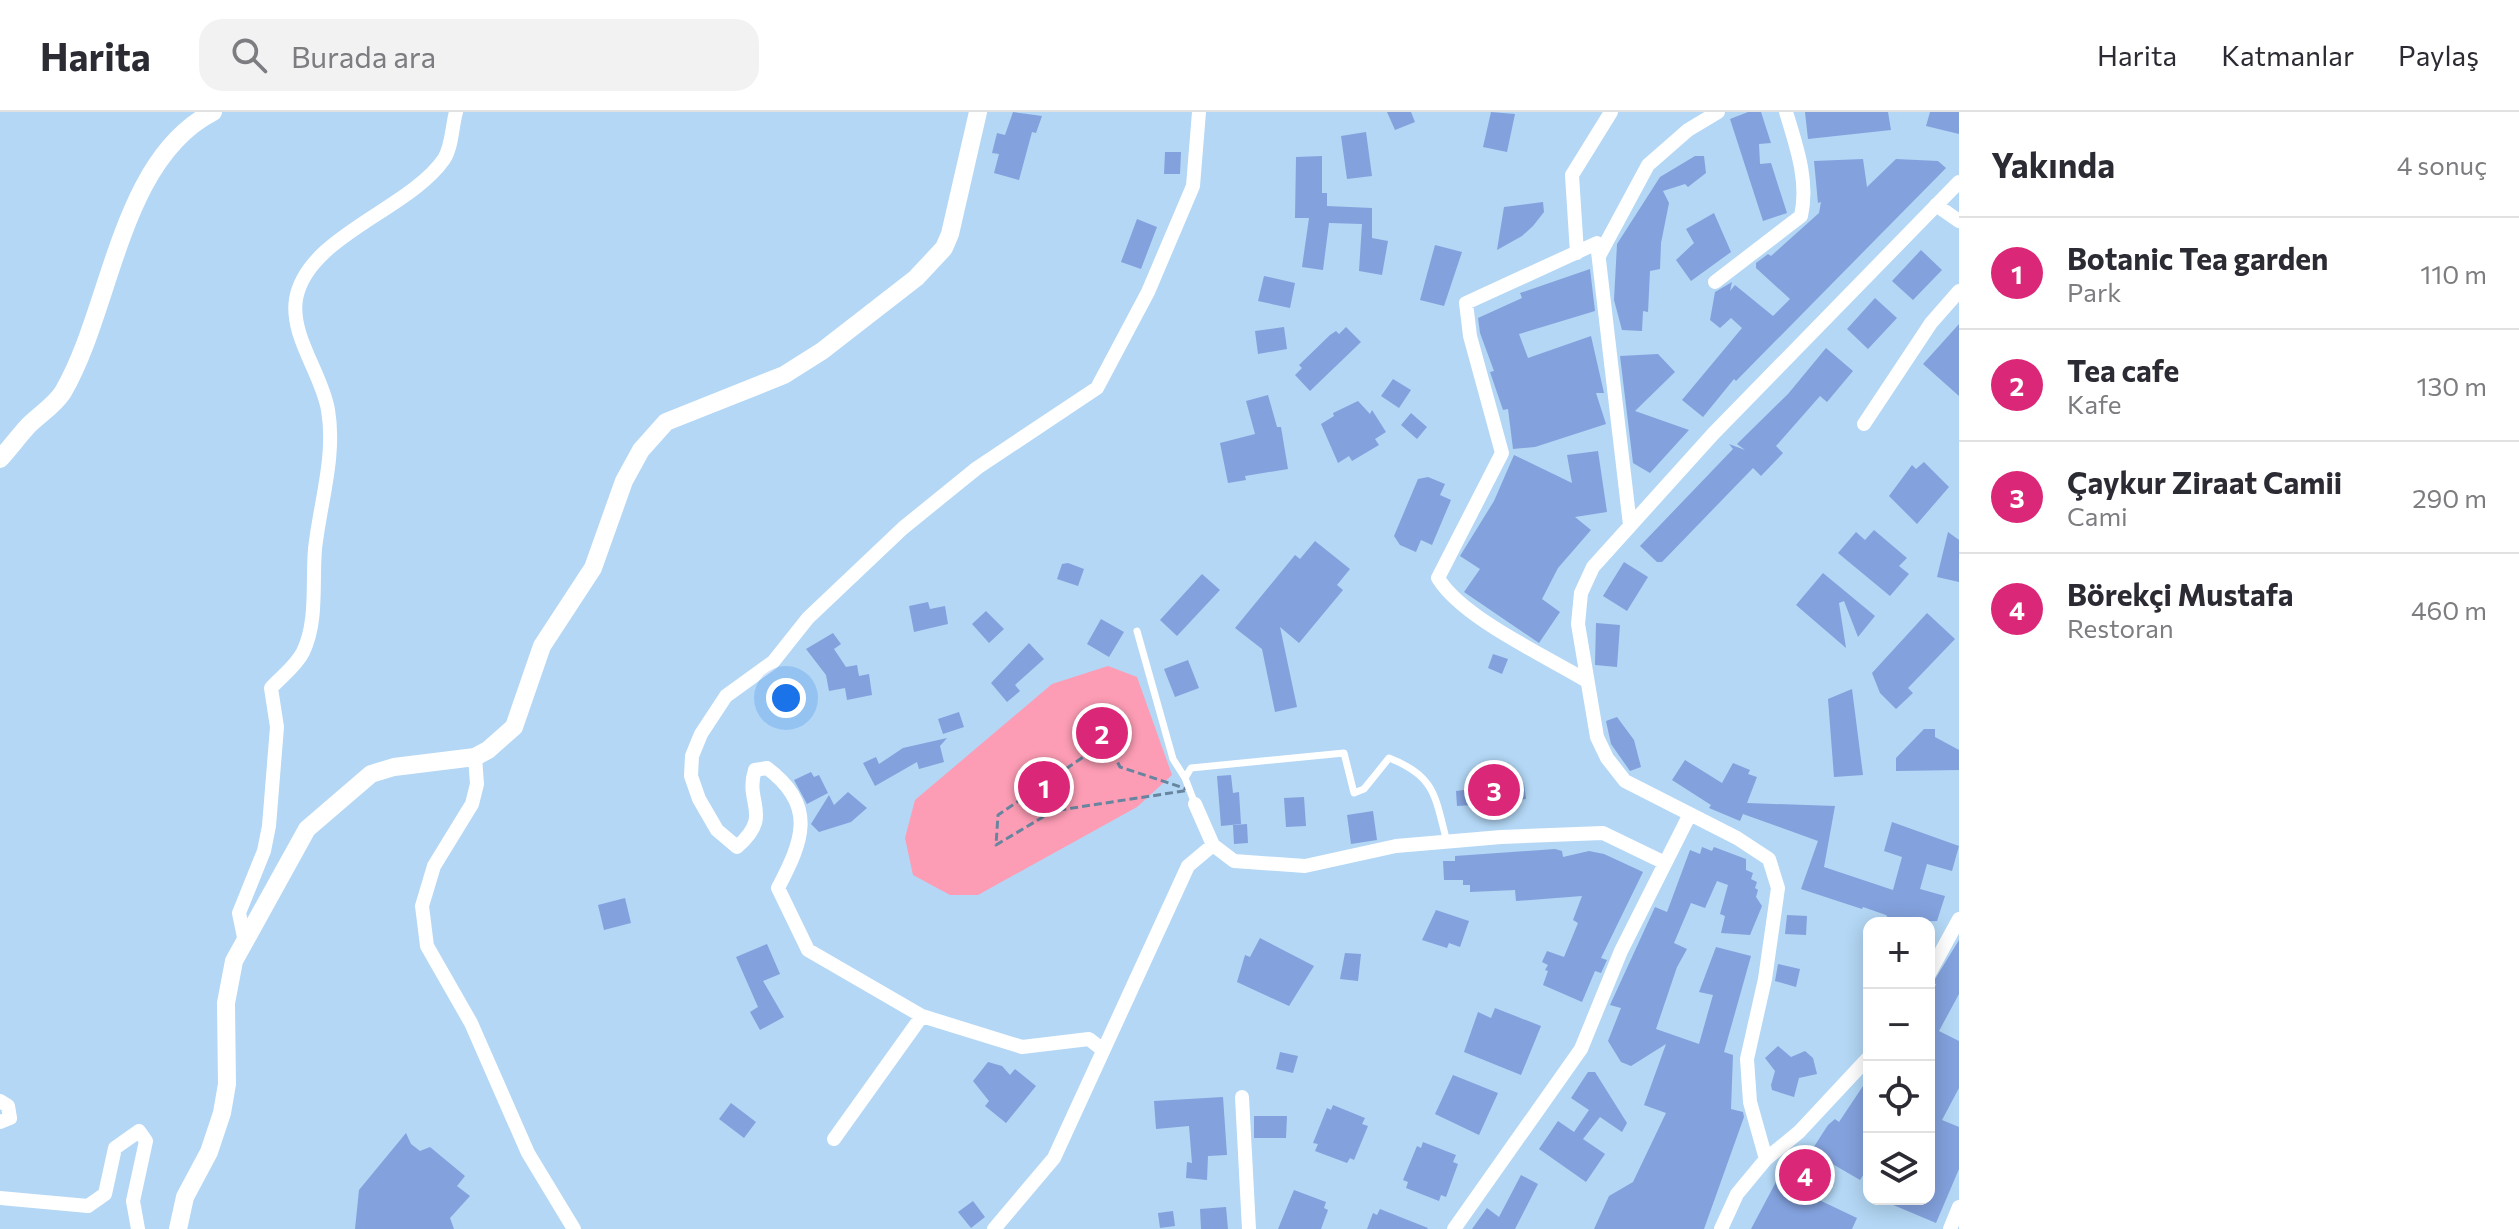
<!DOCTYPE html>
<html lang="tr">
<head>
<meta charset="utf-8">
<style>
	:root { --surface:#fff; --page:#f2f2f3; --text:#2b2b33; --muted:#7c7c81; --line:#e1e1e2; --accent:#db2777 }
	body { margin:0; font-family:Commissioner,sans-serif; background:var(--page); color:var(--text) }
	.controls { position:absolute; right:24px; bottom:24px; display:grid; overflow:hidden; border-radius:16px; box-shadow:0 4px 20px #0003 }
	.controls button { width:72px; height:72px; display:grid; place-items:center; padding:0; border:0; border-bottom:2px solid var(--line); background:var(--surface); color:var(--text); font:40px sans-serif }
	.you { position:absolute; left:786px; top:586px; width:28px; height:28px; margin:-20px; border:6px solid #fff; border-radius:50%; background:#1a73e8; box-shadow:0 0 0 12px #1a73e833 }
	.badge { display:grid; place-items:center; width:52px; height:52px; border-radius:50%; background:var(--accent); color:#fff; font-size:26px; font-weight:700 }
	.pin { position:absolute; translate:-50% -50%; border:4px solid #fff; box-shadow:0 2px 8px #0006 }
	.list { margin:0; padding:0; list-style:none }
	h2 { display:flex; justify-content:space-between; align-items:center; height:104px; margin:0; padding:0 32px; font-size:34px }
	h2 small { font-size:26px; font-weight:400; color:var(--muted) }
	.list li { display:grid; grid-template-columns:52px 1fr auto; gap:24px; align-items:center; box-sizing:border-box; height:112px; padding:0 32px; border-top:2px solid var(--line) }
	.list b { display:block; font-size:30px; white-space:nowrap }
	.list p { margin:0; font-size:26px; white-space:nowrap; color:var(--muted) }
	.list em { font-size:26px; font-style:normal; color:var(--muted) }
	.icon { flex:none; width:44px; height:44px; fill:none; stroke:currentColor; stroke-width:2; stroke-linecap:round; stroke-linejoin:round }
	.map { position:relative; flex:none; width:1959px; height:1117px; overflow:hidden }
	header { display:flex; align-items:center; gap:48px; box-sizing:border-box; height:112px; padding:0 40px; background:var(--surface); border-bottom:2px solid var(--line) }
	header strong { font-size:38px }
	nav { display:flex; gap:44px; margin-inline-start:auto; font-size:28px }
	.search { width:560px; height:72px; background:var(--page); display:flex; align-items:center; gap:20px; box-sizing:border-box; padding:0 28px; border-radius:24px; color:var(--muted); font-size:30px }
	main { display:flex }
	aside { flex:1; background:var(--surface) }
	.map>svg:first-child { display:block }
	.green { fill:#fd9db5 }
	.building { fill:#83a1dd }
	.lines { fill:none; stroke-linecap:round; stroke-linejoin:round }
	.path { stroke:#67859e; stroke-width:3; stroke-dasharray:8 4; stroke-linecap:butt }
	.service { stroke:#fff; stroke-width:7 }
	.minor { stroke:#fff; stroke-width:14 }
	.tertiary { stroke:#fff; stroke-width:18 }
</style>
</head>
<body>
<header>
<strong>Harita</strong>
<div class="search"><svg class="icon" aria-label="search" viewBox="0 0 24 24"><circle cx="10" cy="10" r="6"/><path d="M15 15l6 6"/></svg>Burada ara</div>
<nav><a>Harita</a><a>Katmanlar</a><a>Paylaş</a></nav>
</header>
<main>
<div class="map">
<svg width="1959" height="1117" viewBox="0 0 1959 1117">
	<rect width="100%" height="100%" fill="#b3d7f5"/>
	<path class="green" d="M1108,554l29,11 35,98 -35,32 -159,88h-28l-37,-20 -8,-37 10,-38 137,-116z"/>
	<path class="building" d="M1013,0l29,4 -6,17 -4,-1 -13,48 -25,-7 5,-19 -7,-1 5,-20 8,2z
		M1387,0h24l4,10 -20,8z
		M1491,0l24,2 -8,38 -24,-5z
		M1748,0h13l10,31 -12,1 1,20 11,-1 16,50 -24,8 -33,-102z
		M1805,0h83l3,18 -83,9z
		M1930,0h29v22l-33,-8z
		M1366,20l6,44 -25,3 -6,-43z
		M1165,40h16l-1,22h-16z
		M1322,44v37h5v13l45,2v30l16,3 -6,34 -23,-4 3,-47 -33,-1 -6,47 -21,-3 7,-49h-14l1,-61z
		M1695,44h9l2,17 -18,14 -3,-3 -22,7 6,12 -8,40 -1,26 -10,2 -2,41 -5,-1 -1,20 -20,-1 -8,-30 3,-56 43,-67z
		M1863,47l4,28 29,-28 42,2 8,7 -210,213 -2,-2 -31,38 -21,-17 60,-72 -11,-10 -11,10 -10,-8 5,-28 17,-10 -2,9 5,-6 38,31 17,-17 -34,-31v-5l12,-9 3,2 48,-43 2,-11 -3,1 -4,-42z
		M1543,90l1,10 -11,14 -11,10 -25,14 7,-43z
		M1714,101l17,39 -40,29 -15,-21 18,-17 -8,-14z
		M1137,107l20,8 -16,42 -20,-7z
		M1435,133l27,7 -18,54 -24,-6z
		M1921,138l21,20 -29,30 -21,-19z
		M1590,157l5,42 -76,23 9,24 63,-22 13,57h-8l10,31 -71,23 -22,2 -5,-40 -5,1 -13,-38 4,-1 -14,-38 -2,-15 44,-20 -2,-5z
		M1264,164l31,7 -5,25 -32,-7z
		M1875,186l22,20 -29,31 -21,-20z
		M1959,212v72l-36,-32z
		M1284,215l3,22 -29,5 -3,-23z
		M1346,215l15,15 -51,49 -15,-16 7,-7 -3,-3 31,-30 6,-4 3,3z
		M1826,236l27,23 -26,31 -7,-6 -44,50 7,7 -22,23 -8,-8 -91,94h-5l-17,-16 93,-97 -4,-5 16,6 -8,-6 51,-50z
		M1658,242l17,18 -40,39 54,19 -39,43 -17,-10 -13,-107z
		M1393,267l18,11 -12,18 -18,-12z
		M1268,283l9,32h4l7,42 -43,7 1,4 -18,3 -8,-40 35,-9 -9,-33z
		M1358,289l12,13 2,-4 14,22 -11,7 4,6 -27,16 -3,-5 -11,7 -17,-39 13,-8 -1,-3z
		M1411,301l16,14 -10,12 -16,-14z
		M1598,339l9,61 -32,5 16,13 -33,38 -16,31 18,13 -21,31 -75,-51 16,-23 -20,-13 34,-55 20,-46 58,28 -5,-28z
		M1924,350l25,25 -32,37 -28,-28 23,-31 4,4z
		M1428,365l17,7 -5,11 11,5 -19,45 -11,-5 -5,12 -16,-7 -6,-9 24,-57z
		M1874,418l33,28 -8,8 10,8 -19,22 -52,-43 18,-21 9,8z
		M1948,420l11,8v42l-22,-5z
		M1315,429l35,28 -13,16 6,5 -44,53 -19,-16 17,80 -22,5 -13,-63 -27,-21 60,-73 5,4z
		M1624,450l24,15 -21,34 -24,-15z
		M1068,451l16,6 -6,17 -21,-7 5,-15z
		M1823,461l52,43 -17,21 -14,-36 -5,2 7,45 -50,-43z
		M1202,462l18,16 -43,46 -17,-16z
		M928,490l2,7 15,-3 3,18 -34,8 -5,-26z
		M986,499l18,18 -15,14 -17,-19z
		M1927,501l28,26 -47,49 5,5 -17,16 -16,-16 -8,-20z
		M1101,507l23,13 -15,25 -22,-13z
		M1596,511l24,2 -3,42 -22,-2z
		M833,521l8,11 -7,5 12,18 11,-2 2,11 10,-2 3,21 -25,5 -2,-12 -16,3 -3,-16 -20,-26z
		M1029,531l15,16 -29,26 5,6 -13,11 -16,-19z
		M1493,542l15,5 -6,15 -14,-6z
		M1188,548l11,28 -24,9 -11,-28z
		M1852,577l11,86 -29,2 -6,-78z
		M959,600l5,15 -21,7 -5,-15z
		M1617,605l17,23 7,27 -11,4 -19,-27 -5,-23z
		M1924,617h11v8l24,13v20l-63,1v-13z
		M947,626l-7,8 4,16 -25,7 -2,-7 -42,24 -12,-23 13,-6 3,7 24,-16z
		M1685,648l37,23 11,-20 17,7 -2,4 9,3 -10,26 88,3 -11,61 69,23 9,-33 -18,-6 8,-29 67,24 -7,25 -25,-7 -7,25 25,7 -8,25 -45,2 -6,-8 -23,-8 -1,2 -61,-20 17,-48 -75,-27 -3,7 -31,-13 2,-3 -39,-25z
		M1497,653l1,11 11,9 15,-2 2,16 -15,2 -11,12 -15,2 -12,-10 -16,1 -1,-15 15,-2 9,-11 -1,-11z
		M811,660l3,5 5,-2 9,18 -21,11 -13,-24z
		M1231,663l2,18 6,-1 2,32 -20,2 -4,-50z
		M848,680l19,16 -16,14 -32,10 -8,-8 18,-29 5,10z
		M1304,685l2,29 -20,1 -2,-29z
		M1373,699l4,29 -26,4 -4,-29z
		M1247,712l1,19 -14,1 -1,-19z
		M1702,735l10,4 2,-4 32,12v11l7,3 -2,6 6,3 -2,6 3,2 -2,7 6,9 -12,29 -29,-2 4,-17 -5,-2 8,-29 -11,-4 -12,27 -14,-5 -17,40 13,6 -10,18 -21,62 43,15 14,-49 -14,-3 17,-45 35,9 -27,96 9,3 -2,54 12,3 1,5 -40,112h-110l15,-33 24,-14 33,-69 -22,-8 22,-61 -35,22 -10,-4 -13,-21 13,-33 -11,-3 45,-98 12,5 23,-62 10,4z
		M1555,737l7,2 1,6 26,-6 15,3 39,18 -42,86 6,2 -6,13 -6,-2 -13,31 -39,-17 5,-14 -3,-1 3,-5 -6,-3 5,-11 17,6 14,-34 -5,-3 9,-24 -66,5 -1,-11 -45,2v-7h-7v-5h-19l-1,-19h12v-5z
		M625,786l6,25 -27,7 -6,-25z
		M1436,798l33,11 -9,26 -11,-4 -2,5 -25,-8z
		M1787,803l20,1 -1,19 -21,-1z
		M1260,826l54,28 -25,40 -52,-24 8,-27 5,2z
		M1959,828v54l-20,37 20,10v47l-17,32 17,7v42l-23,54 -57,-24h50v-201l7,-14h-4z
		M767,832l13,30 -17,7 21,36 -24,13 -10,-18 8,-5 -22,-50z
		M1345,841l16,1 -3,27 -18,-2z
		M1778,852l22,5 -4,18 -21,-6z
		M1495,896l46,18 -20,49 -57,-23 14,-40 13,6z
		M1778,934l13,11 14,-6 8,7 4,16 -18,4 -5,19 -22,-7 -1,-5 4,-14 -10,-13z
		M1280,940l18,4 -5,17 -17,-4z
		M988,950l14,4 8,9 5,-6 21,17 -30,37 -21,-17 4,-5 -16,-20z
		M1588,960h7l32,51 -5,9 -22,-15 -17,22 22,15 -19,28 -47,-33 19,-28 16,11 15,-22 -18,-12z
		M1453,963l45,18 -19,42 -44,-21z
		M1869,965v89l-9,14 -36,-21 -3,5 -13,-8 20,-31 7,-6 4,3z
		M1223,985l4,58 -19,1 -1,24 -21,-2 1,-16 5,1 -3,-37 -33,3 -2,-28z
		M731,991l25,19 -12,16 -25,-19z
		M1333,993l32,13 -3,6 6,2 -14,34 -4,-2 -3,5 -32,-12 3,-7 -5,-1 14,-35 4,2z
		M1254,1004h33l-1,22h-32z
		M406,1021l5,11 9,7 10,-4 35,29 -8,10 13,10 -20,22 4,11h-99l4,-39z
		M1423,1030l33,13 -3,7 5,2 -12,33 -5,-2 -2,6 -33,-13 2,-6 -5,-2 14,-34 4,2z
		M1521,1063l17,9 -23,45h-43l15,-21 12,9z
		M1777,1068l80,38 -5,11h-101z
		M1294,1078l32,12 -2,6 4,2 -7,19h-43z
		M973,1089l12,16 -14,11 -13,-16z
		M1226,1095l2,22h-27l-1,-20z
		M1380,1097l48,19 -1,1h-60l6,-16 4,2z
		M1173,1099l2,15 -15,2 -2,-15z"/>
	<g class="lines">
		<path class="path" d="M1107,629l13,26 70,23 -137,21 -57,34 2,-30z"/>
		<path class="service" d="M1137,519l36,128 12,19
			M1195,692l-10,-26 6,-10 153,-15 10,40 10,-4 25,-31c47,18 46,39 58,84"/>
		<path class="minor" d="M1936,93l23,16
			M1577,141l-5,-78 39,-63
			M1599,144l49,-91 40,-35 30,-18
			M1715,170l86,-66c8,-35 -5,-71 -15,-104
			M1864,312l67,-101 28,-32
			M1587,569c-41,-25 -125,-63 -149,-103l64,-125 -32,-117 -4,-33 131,-60 33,282
			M475,645l2,27 -5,20 -38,62 -12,40 5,40 44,77 57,130 46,76
			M1195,692l18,41 21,16 71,5 91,-20 105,-9 102,-4 60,29
			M245,830l-6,-29 25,-62 5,-25 8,-99 -6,-39c11,-12 25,-22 32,-36 15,-31 9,-70 12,-103 5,-46 21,-93 13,-139 -6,-36 -38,-74 -32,-111 11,-63 113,-89 148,-140 8,-12 8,-33 12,-47
			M1929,862l30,-55
			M1103,938l-14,-11 -67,8 -100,-31 -114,-66 -30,-62c24,-46 40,-82 -11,-120l-12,2c-11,33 19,45 -18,77l-20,-17 -18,-31 -8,-23 1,-20 9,-22 25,-38 47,-34 35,-44 95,-90 74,-60 120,-80 51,-96 45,-106 6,-74
			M1242,985l7,132
			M0,989l8,5 2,12 -10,4
			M834,1027l88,-123
			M1766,1047l-16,-57 -3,-43 18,-80 13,-91 -9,-29 -32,-21 -112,-57 -18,-23 -10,-21 -19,-113 3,-31 12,-26 120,-133 246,-252
			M0,1086l88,8 17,-12 10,-46 24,-17 7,10 -13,60 5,28
			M994,1117l60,-71 134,-292 25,-21
			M1454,1117l127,-180 40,-98 69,-137
			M1721,1117l16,-35 29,-35 33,-27 70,-75
			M1950,1117l9,-22"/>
		<path class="tertiary" d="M0,347c10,-11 18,-22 28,-33 11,-11 27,-21 35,-34 49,-84 56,-232 150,-280
			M178,1117l7,-32 24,-45 13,-39 5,-29 -1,-81 8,-42 73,-132 64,-55 23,-7 81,-10 13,-7 26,-23 28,-81 51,-78 31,-87 17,-31 25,-28 118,-47 38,-24 94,-73 28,-30 6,-14 28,-122"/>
	</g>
</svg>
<div class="controls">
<button>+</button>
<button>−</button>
<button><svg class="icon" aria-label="locate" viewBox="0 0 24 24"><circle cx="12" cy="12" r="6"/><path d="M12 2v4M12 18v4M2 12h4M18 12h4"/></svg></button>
<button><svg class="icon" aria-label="layers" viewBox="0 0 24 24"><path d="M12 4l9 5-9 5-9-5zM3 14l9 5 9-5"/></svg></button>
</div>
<div class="you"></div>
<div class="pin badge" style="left:1044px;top:675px">1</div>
<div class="pin badge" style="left:1102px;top:621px">2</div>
<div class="pin badge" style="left:1494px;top:678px">3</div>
<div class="pin badge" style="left:1805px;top:1063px">4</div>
</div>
<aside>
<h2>Yakında<small>4 sonuç</small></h2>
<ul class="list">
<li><span class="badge">1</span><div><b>Botanic Tea garden</b><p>Park</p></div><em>110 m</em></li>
<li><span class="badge">2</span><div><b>Tea cafe</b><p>Kafe</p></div><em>130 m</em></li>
<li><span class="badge">3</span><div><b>Çaykur Ziraat Camii</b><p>Cami</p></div><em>290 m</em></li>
<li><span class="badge">4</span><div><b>Börekçi Mustafa</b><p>Restoran</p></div><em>460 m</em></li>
</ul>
</aside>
</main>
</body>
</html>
